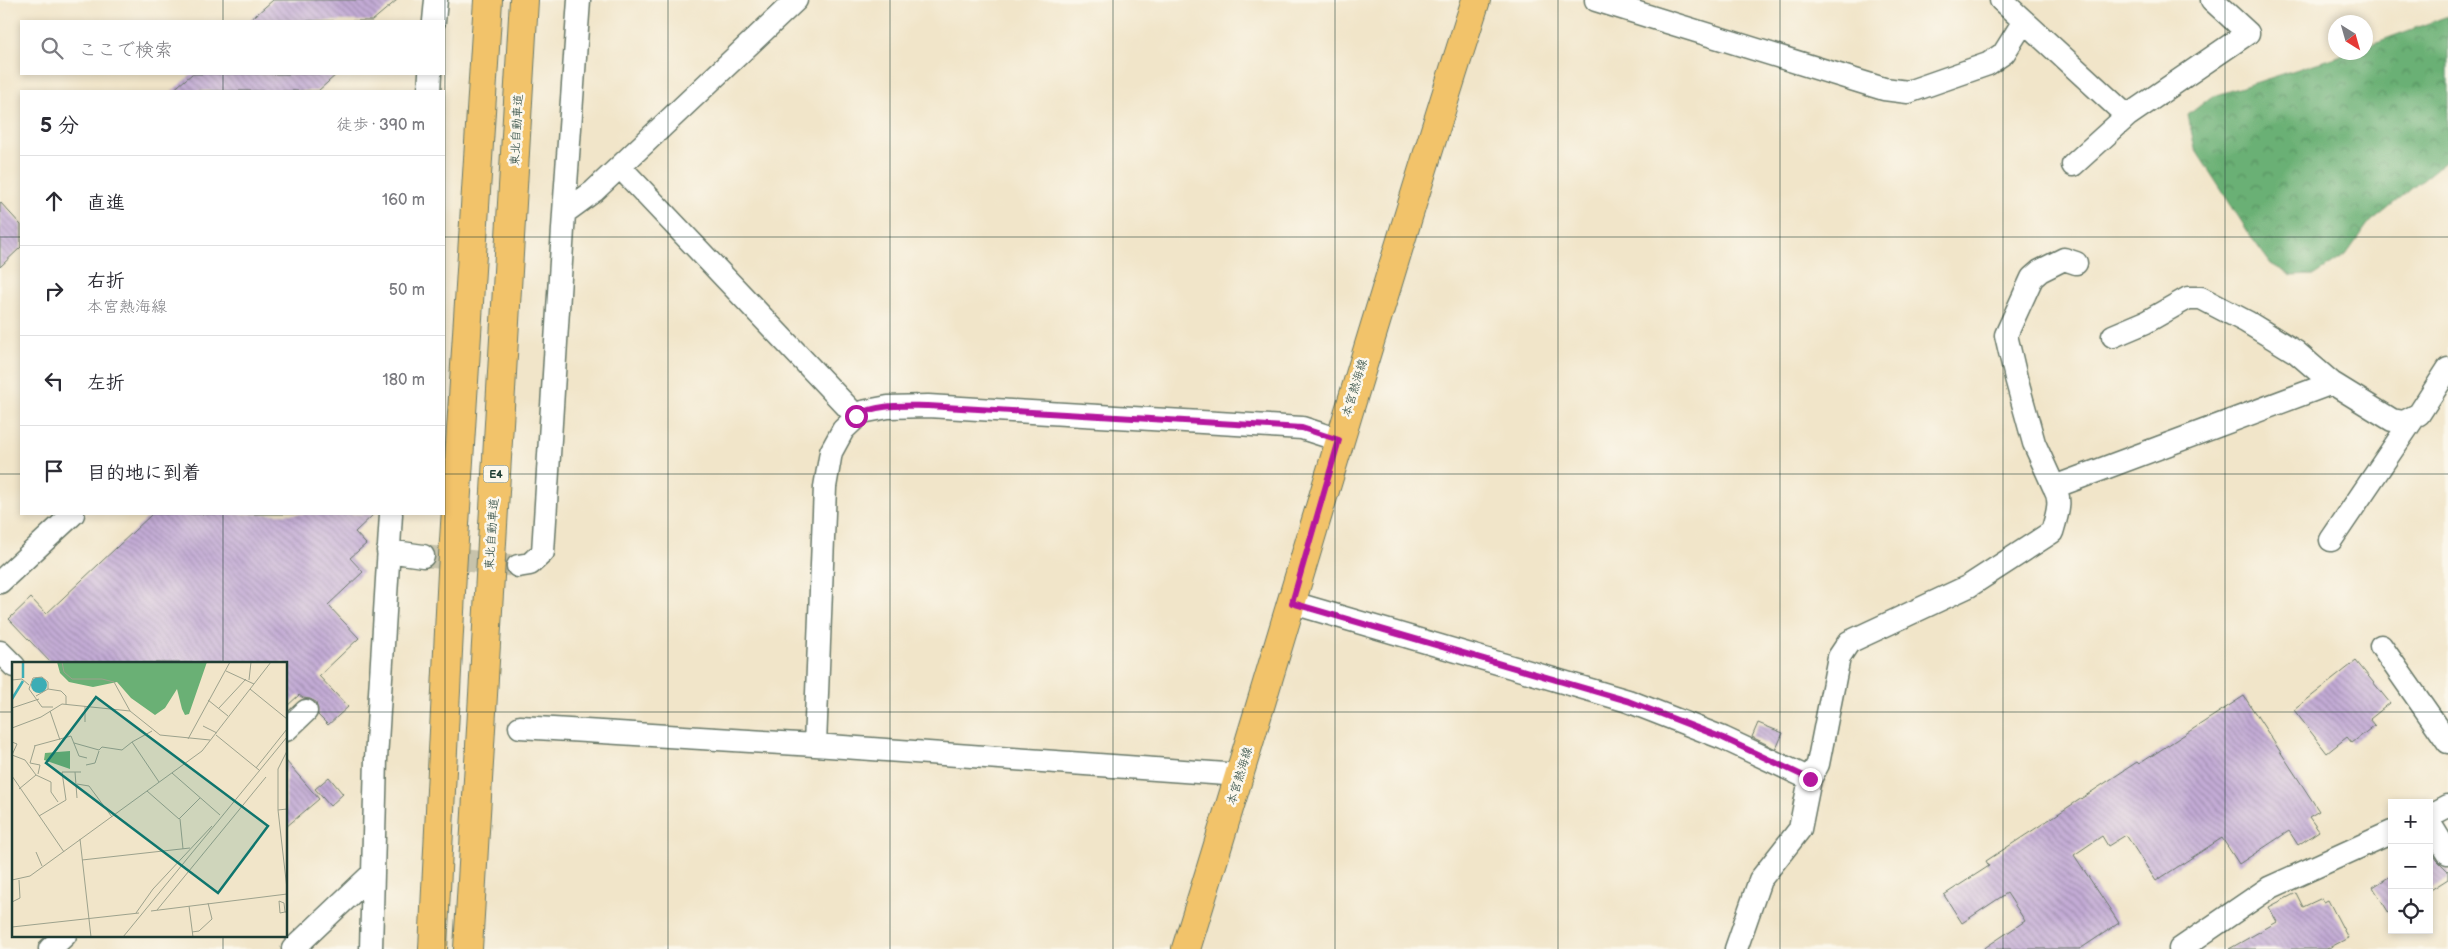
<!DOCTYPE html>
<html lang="ja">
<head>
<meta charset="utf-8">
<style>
	:root { --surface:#fff; --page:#f7f7f7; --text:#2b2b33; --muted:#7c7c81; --line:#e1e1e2 }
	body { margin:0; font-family:"Balsamiq Sans","Klee One",sans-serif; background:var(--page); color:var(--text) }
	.controls { position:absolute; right:15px; bottom:15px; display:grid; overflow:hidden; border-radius:0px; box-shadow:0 2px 8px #0003 }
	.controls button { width:45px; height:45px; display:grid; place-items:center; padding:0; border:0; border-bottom:1px solid var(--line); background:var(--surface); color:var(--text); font:25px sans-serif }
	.compass { position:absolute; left:2328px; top:15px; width:45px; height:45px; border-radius:50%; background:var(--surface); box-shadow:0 2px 8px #0003; rotate:143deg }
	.stop { position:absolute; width:15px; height:15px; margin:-11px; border:4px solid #b5179e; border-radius:50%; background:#fff }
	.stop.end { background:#b5179e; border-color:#fff; box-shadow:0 1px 5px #0008 }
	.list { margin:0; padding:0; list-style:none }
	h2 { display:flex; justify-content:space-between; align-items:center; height:65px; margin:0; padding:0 20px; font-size:21px }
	h2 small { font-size:16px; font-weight:400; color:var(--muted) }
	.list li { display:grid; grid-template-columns:32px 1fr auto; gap:15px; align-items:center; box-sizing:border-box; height:90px; padding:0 20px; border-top:1px solid var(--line) }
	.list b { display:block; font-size:19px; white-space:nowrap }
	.list p { margin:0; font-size:16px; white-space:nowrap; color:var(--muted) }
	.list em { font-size:16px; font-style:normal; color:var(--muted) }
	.icon { flex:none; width:28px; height:28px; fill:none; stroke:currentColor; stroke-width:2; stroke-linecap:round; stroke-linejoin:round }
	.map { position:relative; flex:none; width:2448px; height:949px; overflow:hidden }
	.search { position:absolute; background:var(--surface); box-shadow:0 2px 8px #0003; left:20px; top:20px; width:425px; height:55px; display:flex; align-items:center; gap:12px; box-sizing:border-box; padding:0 18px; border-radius:0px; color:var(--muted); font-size:19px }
	.panel { position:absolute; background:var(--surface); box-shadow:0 2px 8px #0003; left:20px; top:90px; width:425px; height:425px; border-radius:0px }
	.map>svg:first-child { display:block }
	.forest { fill:url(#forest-crowns); stroke:#447654 }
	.building { fill:url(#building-back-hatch) }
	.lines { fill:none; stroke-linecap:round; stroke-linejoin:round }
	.minor-tunnel { stroke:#c7c3ab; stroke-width:22; stroke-dasharray:22 11; stroke-linecap:butt }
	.minor-casing { stroke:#687868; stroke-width:25 }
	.major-casing { stroke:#687868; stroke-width:30 }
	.highway-casing { stroke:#687868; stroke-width:30 }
	.minor { stroke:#fff; stroke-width:22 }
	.major { stroke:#f2c36a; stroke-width:28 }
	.highway { stroke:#f2c36a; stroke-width:28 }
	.route { stroke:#b5179e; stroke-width:6 }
	.grid { fill:none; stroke:#1f3d34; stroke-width:1; stroke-opacity:0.55 }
	.labels { text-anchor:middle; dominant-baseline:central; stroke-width:5; stroke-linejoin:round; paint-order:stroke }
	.shield { fill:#fbf7ec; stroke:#61756b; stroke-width:1 }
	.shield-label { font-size:11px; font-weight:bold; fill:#1f3d34 }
	.street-label { font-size:12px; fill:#1f3d34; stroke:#fbf7ec }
	.inset-river { fill:none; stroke:#3cadb5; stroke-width:2.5 }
	.inset-road { fill:none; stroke:#9da28d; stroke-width:1 }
	.view { fill:#0f766e; fill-opacity:0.15; stroke:#0f766e; stroke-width:2.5 }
	.inset-edge { fill:none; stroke:#1f3d34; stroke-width:2.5 }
</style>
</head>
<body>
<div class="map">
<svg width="2448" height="949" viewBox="0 0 2448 949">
	<defs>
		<pattern id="forest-crowns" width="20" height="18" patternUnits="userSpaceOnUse" patternTransform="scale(1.25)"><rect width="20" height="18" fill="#6ab075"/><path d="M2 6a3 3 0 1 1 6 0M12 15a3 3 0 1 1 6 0" fill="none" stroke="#579061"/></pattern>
		<pattern id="building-back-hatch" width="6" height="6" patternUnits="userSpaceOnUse" patternTransform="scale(1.25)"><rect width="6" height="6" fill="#c3abd5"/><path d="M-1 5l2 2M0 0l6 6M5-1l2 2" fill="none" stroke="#9e8cae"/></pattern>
	</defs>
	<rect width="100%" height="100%" fill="#fbf7ec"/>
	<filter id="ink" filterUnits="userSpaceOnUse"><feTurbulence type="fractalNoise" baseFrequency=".02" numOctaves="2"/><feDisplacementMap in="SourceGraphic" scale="10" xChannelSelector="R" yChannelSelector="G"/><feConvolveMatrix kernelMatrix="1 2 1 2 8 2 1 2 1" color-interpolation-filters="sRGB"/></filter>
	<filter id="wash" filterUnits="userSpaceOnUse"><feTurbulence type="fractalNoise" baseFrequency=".0096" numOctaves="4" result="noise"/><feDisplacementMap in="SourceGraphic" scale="20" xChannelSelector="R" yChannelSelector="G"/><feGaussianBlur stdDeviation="1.12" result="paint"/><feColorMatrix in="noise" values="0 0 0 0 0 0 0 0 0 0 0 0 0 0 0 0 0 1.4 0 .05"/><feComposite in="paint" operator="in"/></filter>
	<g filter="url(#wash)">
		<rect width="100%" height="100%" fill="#f1e5c9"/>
		<path class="forest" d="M2448,16v143l-80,65 -22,31 -31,20 -23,1 -21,-12 -17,-23 -59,-92 -7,-34 23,-18 137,-44 18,-1v-6z"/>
		<g id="blocks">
			<path class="building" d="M273,0h124l-25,21h-123z
				M192,74h145l-19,17h-146z
				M0,202l21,23v22l-21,20z
				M152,514h222l-19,18 11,12 -16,14 13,14 -35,33 31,33 -40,38 29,31 -20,18 -10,-10 -2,-13 -6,-3 -7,-1 -4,-3 -13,12v-44h-235l-42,-44 22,-21 15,16z
				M2356,661l34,42 -20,16 5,6 -23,18 -5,-6 -20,16 -33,-43z
				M2244,696l75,115 -10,6 10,14 -21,14 -9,-14 -50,33 -17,-26 -66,43 -30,-46 -18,11 -6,-10 -28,19 45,68 -39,26h-97l42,-28 -18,-28 -45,30 -18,-28 45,-29 -3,-5 151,-99 2,2z
				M1758,723l25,10 -7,16 -24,-12z
				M286,761l33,38 -33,28z
				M329,777l14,17 -13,12 -15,-17z
				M2429,848l8,12 11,11v8l-19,12z
				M2392,875v43l-19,-31z
				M2296,893l7,14 19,-9 2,4 4,-2 20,38 -21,11h-98l48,-27 -8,-15z"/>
		</g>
	</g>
	<g filter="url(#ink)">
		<use href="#blocks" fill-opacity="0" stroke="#687868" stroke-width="1"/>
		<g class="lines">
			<path class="minor-tunnel" d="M423,556l95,10"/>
			<defs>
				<path id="minor" d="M1596,0l288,89 24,3 80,-28 16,-11 20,-32
					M2001,0l126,116
					M434,21l2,-21
					M429,91l1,-17
					M2073,165l54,-49 121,-83 -36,-33
					M620,167l236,249
					M564,213l30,-22 202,-191
					M2113,336l33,-14 42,-24h13l46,24 49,30 36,31 60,37 12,2 15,-8 29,-45
					M2054,487l-20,-44 -18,-65 -10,-43 26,-57 8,-7 24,-12 12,4
					M2331,540l82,-121
					M388,551l35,5
					M518,566l12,-2 13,-12 21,-339 15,-213
					M0,582l73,-68
					M1293,603l335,98 95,37 87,41 -10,50 -40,51 -24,69
					M2381,646l67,96
					M0,652l14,14
					M520,727l295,18 425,30
					M286,730l20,-19
					M815,745l10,-258 6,-35 12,-22 19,-18 26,-5 40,-1 374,22 37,12
					M1810,779l8,-15 21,-107 10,-15 120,-56 83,-54c4,-14 11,-32 2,-45l278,-104
					M2429,816l19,-10
					M2429,822l19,31
					M50,949l15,-14
					M293,949l80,-76
					M371,949l5,-190 15,-245
					M2180,949l89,-61 123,-56"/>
				<path id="major" d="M1186,949c98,-316 189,-634 290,-949"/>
				<path id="highway" d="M433,949l19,-377 36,-572
					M468,949l56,-949"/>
			</defs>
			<use href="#minor" class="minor-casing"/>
			<use href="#major" class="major-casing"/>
			<use href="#highway" class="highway-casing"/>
			<use href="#minor" class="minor"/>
			<use href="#major" class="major"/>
			<use href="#highway" class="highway"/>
		</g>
	</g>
	<g class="lines" filter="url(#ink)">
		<path class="route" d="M856,416c20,-13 50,-10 72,-10l374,22 37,12 -47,163 336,98 95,37 87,41"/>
	</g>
	<path class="grid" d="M223,0v21M445,0v949M668,0v949M890,0v949M1113,0v949M1335,0v949M1558,0v949M1780,0v949M2003,0v949M2225,0v949M223,74v17M0,237h21M444,237h2004M0,474h21M444,474h2004M223,514v149M0,712h14M286,712h2162M223,935v14"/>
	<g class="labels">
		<rect class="shield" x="483.5" y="465.5" width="25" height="17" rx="4"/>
		<g class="shield-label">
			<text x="496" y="474">E4</text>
		</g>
		<g class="street-label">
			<text transform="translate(517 130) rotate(-87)">東北自動車道</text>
			<text transform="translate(1355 388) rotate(-73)">本宮熱海線</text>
			<text transform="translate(492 534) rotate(-86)">東北自動車道</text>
			<text transform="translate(1240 776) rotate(-73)">本宮熱海線</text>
		</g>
	</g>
	<g transform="translate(12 662)">
		<rect width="275" height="275" fill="#f1e5c9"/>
		<path d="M45,0h150l-18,52 -4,1 -3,-6 -5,-20 -12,19 -10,7 -24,-17 -14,-16 -24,5 -24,-5 -9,-9zM58,89v18l-26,-9 1,-7z" fill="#6ab075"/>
		<path d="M19 23a8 8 0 1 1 16 0a8 8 0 1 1-16 0Z" fill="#3cadb5"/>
		<path class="inset-river" d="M11,16v-16M0,37l11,-18"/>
		<path class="inset-road" d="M50,0l2,10 8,7h30l12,3 16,29M214,9l28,13M0,18l10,-1 7,6M237,18l2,-18M36,27l13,2 5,5v8M238,27l37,30M24,34l12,-7v-7l-6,-5 -9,1 -4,11 13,18h11M196,38l20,16M0,46l27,-9M207,46l27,-29M38,49l10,29M73,60v-16M191,64l14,7M0,66l29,-11 21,-13 68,7 30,24 50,5M140,69l-20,11 27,40M204,73l43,35M176,77l42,-77M0,80l5,2 -5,11M62,81l25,7 3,-3 20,3 10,-8M22,84l37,-10 8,20 8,2M23,84l-5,17 10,2 -2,9M0,93l13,5 11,15 -17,14M74,103l9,-2 4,-12M244,106l31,-39M63,110l2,26M160,111l48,42M24,113l15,7v10l7,10M0,114l52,76M65,122l12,2 23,31M135,129l32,28 21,-21M275,147l-9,1 9,79M266,148v-41l9,-18M27,154l27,-16 -4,-28h19M168,157l3,30M68,177l11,98M24,190l6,14M70,198l108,-12M0,218l18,-4 172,-125 69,-89M0,240l8,-4 -1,-18M177,244l4,31M145,248l109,-133M139,249l136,-17M273,250l-1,-9 -5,-2 1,12 5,-1h2M124,251l17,-24 59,-63M0,265l127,-14M180,270l7,-1 13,-12 -4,-16M111,275l164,-200"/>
		<path class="view" d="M84,35l172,129 -50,67 -172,-130z"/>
		<rect width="275" height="275" class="inset-edge"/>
	</g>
</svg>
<div class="controls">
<button>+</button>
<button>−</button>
<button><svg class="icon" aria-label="locate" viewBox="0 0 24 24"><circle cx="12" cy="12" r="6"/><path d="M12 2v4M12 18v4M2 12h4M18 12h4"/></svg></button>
</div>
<svg class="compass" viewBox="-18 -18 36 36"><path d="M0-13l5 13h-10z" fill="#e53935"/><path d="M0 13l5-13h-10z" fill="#7c7c81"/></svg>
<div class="stop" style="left:856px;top:416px"></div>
<div class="stop end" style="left:1810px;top:779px"></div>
<div class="search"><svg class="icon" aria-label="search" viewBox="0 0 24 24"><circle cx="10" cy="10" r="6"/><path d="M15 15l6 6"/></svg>ここで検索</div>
<section class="panel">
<h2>5 分<small>徒歩 · 390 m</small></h2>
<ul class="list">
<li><svg class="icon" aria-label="ahead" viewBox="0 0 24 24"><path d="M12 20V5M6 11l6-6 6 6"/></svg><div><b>直進</b></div><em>160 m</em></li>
<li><svg class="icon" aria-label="right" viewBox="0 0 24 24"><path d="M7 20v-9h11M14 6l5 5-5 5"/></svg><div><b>右折</b><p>本宮熱海線</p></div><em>50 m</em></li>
<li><svg class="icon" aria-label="left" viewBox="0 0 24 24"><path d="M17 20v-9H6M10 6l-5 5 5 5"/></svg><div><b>左折</b></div><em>180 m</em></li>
<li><svg class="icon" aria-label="arrive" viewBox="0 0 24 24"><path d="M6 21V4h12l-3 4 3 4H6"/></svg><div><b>目的地に到着</b></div></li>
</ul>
</section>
</div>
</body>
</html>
